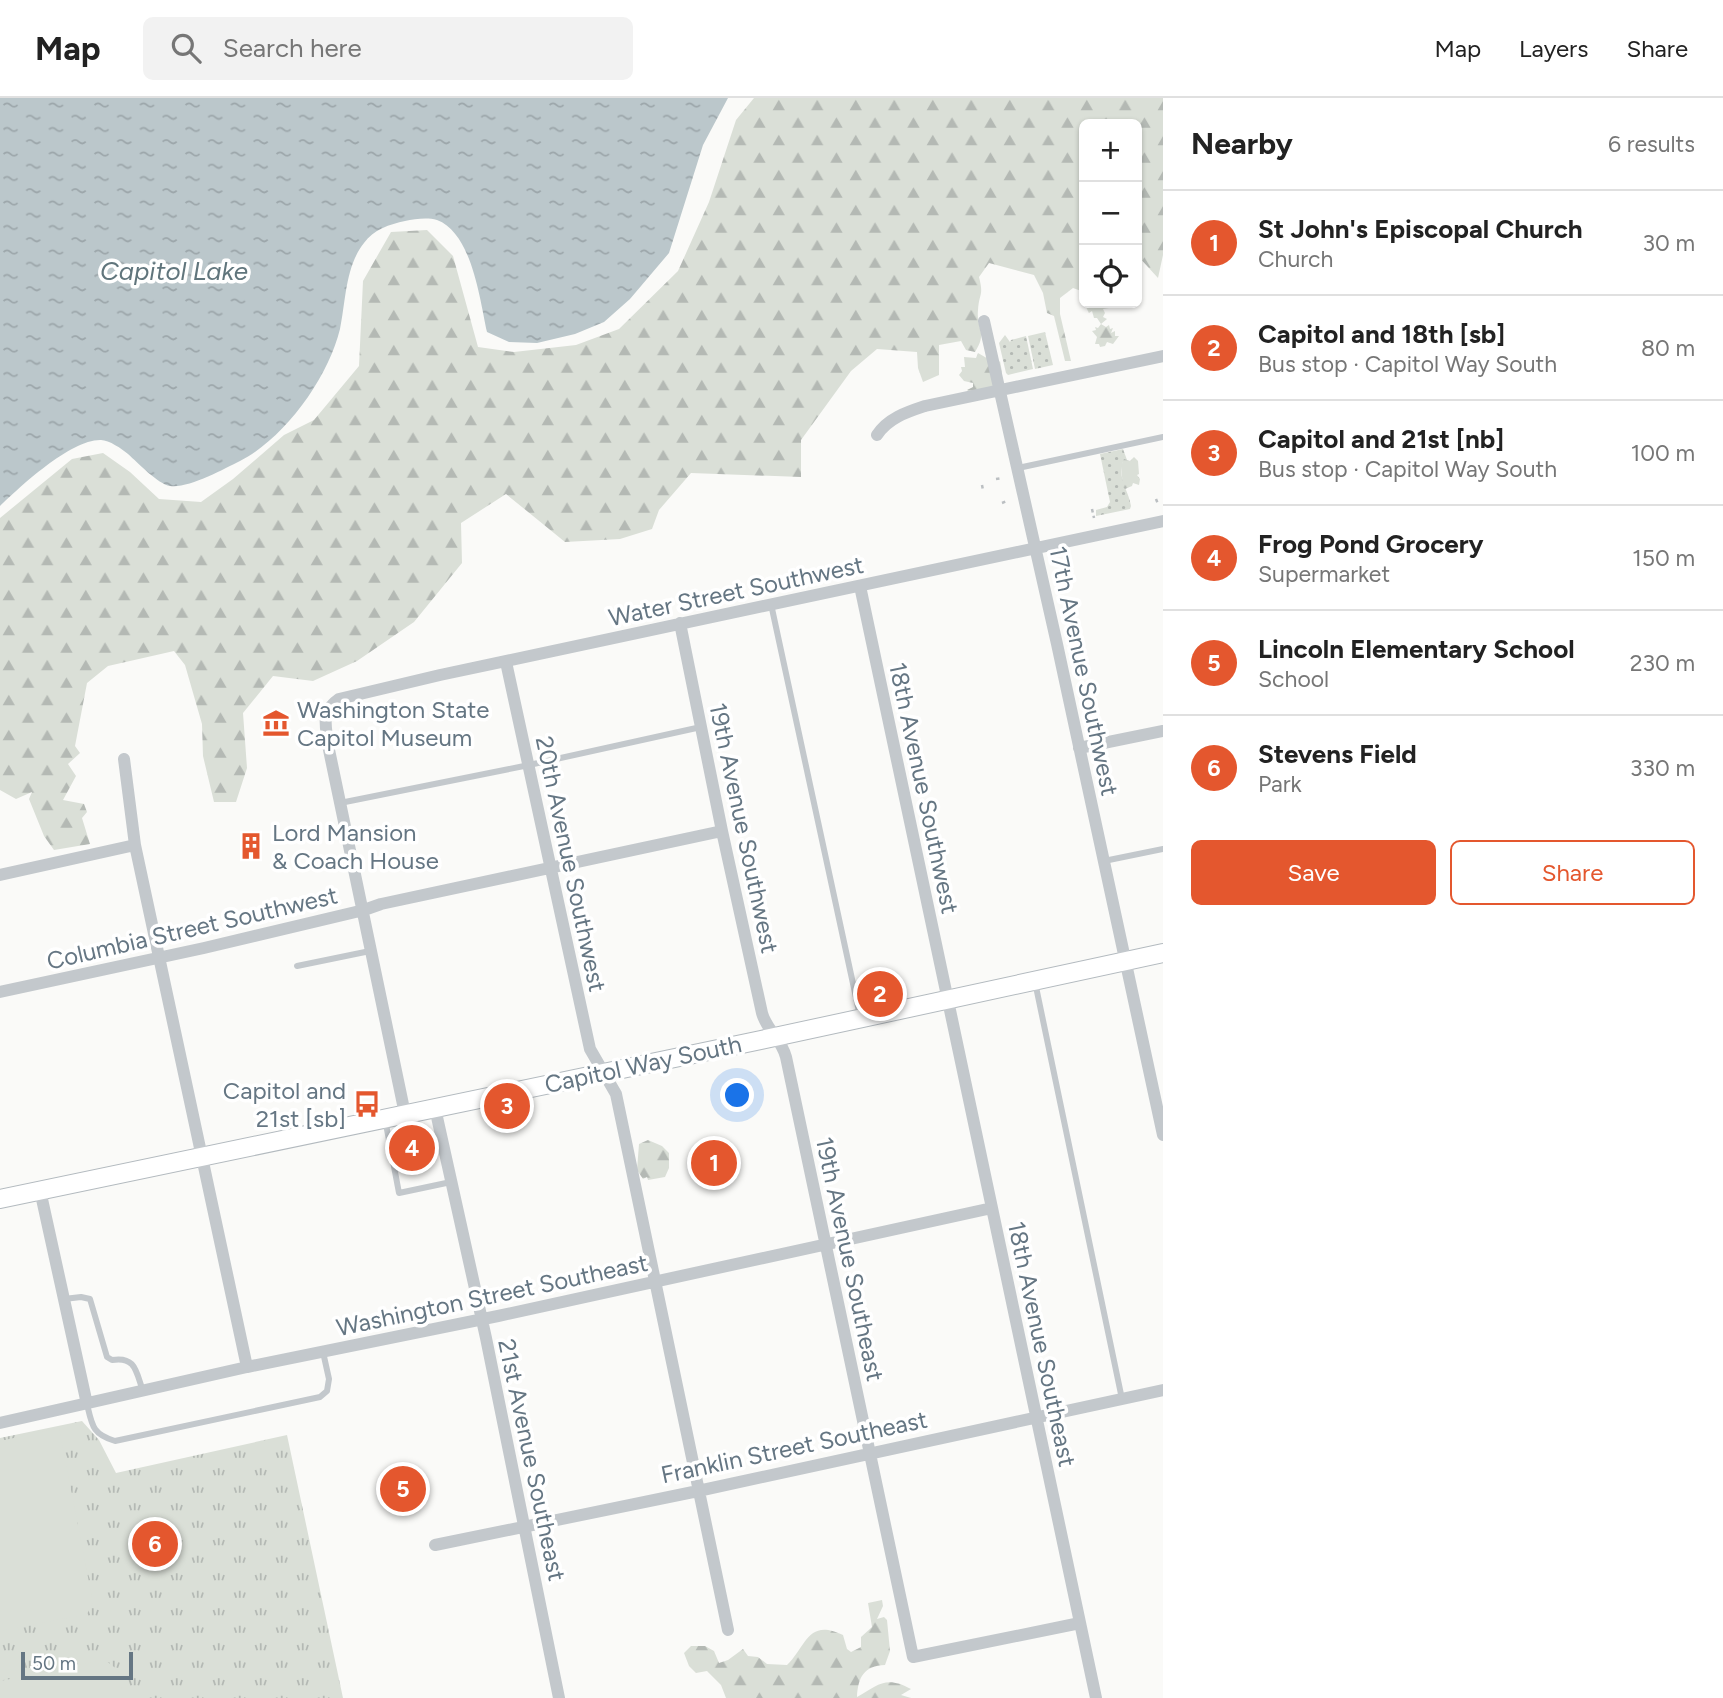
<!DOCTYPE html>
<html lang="en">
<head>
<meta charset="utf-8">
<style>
	:root { --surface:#fff; --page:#f2f2f2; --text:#222; --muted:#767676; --line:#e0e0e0; --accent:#e4572e }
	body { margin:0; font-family:Figtree,sans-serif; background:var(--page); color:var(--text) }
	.controls { position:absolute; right:21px; top:21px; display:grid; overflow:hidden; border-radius:10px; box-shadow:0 2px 5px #0004 }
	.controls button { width:63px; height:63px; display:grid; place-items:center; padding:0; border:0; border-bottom:2px solid var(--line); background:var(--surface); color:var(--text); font:35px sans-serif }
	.scale { position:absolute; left:21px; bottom:18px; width:112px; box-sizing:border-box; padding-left:7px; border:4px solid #657683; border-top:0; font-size:19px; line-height:24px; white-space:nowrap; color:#657683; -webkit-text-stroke:5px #fff; paint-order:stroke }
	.you { position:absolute; left:738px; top:998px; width:24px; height:24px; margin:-18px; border:5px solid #fff; border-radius:50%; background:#1a73e8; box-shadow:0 0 0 10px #1a73e833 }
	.badge { display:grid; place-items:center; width:46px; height:46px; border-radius:50%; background:var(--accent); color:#fff; font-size:23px; font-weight:700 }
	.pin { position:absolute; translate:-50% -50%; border:4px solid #fff; box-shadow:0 2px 7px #0006 }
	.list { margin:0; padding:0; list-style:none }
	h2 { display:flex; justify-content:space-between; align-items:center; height:91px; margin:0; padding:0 28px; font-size:30px }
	h2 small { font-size:23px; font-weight:400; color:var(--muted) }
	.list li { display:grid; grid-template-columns:46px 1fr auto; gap:21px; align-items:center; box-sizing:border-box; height:105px; padding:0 28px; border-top:2px solid var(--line) }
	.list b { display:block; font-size:26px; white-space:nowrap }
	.list p { margin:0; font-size:23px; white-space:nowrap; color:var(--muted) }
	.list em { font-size:23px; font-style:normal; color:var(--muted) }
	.actions { display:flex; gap:14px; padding:21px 28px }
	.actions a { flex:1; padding:16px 0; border:2px solid var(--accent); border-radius:10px; text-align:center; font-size:24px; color:var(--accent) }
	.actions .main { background:var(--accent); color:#fff }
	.icon { flex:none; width:38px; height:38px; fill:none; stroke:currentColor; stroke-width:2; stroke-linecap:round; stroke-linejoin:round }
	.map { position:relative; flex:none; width:1163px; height:1600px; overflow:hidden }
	header { display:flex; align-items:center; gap:42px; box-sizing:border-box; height:98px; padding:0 35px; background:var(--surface); border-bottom:2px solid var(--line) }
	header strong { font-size:33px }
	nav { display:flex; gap:38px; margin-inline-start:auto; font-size:24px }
	.search { width:490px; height:63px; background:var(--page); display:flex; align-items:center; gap:18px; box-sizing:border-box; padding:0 24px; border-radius:10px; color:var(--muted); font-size:26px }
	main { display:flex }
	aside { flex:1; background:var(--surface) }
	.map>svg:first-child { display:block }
	.grass { fill:url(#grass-dots) }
	.forest { fill:url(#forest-firs) }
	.park { fill:url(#park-tufts) }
	.garden { fill:#dadfd7 }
	.water { fill:url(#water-ripples) }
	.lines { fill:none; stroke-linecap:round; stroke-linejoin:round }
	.secondary-casing { stroke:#b3babf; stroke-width:20 }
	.path { stroke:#bbbfc2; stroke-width:2.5; stroke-dasharray:3.5 3.5; stroke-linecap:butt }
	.lane { stroke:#c3c8cc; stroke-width:6 }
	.street { stroke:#c3c8cc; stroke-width:12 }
	.secondary { stroke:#fff; stroke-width:18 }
	.labels { text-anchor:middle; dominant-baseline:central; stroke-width:7; stroke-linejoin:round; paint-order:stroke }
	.street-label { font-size:24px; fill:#657683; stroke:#fff }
	.poi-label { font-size:24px; fill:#657683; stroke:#fff; text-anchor:start }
	.water-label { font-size:26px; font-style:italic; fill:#60757c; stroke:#fff }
</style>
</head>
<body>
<header>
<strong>Map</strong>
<div class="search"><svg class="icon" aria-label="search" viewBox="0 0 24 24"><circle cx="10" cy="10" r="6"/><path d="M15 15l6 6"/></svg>Search here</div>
<nav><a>Map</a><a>Layers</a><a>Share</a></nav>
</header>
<main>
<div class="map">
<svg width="1163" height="1600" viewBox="0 0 1163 1600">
	<defs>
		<pattern id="grass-dots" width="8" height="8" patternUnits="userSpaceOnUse" patternTransform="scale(1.75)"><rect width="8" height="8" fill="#dadfd7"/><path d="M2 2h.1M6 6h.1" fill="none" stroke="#b4b9b4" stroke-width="1.8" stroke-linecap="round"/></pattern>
		<pattern id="forest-firs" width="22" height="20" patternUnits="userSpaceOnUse" patternTransform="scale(1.75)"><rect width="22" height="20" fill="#dadfd7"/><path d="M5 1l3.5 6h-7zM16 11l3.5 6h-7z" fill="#b4b9b4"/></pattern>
		<pattern id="park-tufts" width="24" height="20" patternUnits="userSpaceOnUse" patternTransform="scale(1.75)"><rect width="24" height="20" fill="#dadfd7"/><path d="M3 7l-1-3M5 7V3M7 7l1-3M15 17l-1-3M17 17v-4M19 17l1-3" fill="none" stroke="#b4b9b4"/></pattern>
		<pattern id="water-ripples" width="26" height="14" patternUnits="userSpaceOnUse" patternTransform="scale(1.75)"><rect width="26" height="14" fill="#bbc7cb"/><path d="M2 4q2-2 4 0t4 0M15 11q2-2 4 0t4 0" fill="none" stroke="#9ca6aa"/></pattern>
	</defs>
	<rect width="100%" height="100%" fill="#fafaf8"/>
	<path class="grass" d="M1045,234l8,33 -18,4 -7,-33z
		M1005,237l5,7 1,-2 15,-4 7,33 -25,6 -2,-2 -7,-30z
		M1123,351l4,11 -4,2c-6,16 6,29 8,44l-1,3 -34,7v-6l11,-3 3,-5 -10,-48z"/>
	<path class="forest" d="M754,0h409v157l-5,23 -21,-23v-131h-53v168l-11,-4 -13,10v16l11,47h-6l-11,-45 -7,-3 -4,-20 -9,-18 -45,-12 -10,14c5,19 0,16 -1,33 -2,20 10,21 -3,42l-9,-2 -5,-9 -22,4v30l-16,7 -5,-14 -1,-16 -40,-3 -26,22 -50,69v37l-110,-4 -32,37 -7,19 -32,10 -55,3 -59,-48 -45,29 1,40 -48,59 -57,39 -44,20 -40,-5 -30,37 4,55 -11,34h-22l-11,-46 -1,-32 -17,-59 -11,-14 -66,15 -21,17 -12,63 5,7 -12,11 8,12 -13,24 21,4 3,8 -5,6 8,26 -36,6 -10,-14 -15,-37 3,-7 -16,7 -16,-9v-272l72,-59 31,-6 27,19 29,27 42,3 32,-23 51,-44 30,-15 45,-54 4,-85 28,-49 36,-2 26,26 25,91 36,5 62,-7 43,-16 59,-58 31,-69 27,-82z
		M1084,205h23l2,5 -6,1 2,4 -2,4 4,2 -6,5 5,3 3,-2 1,4 3,-1 -2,5 4,-2v5h4l-6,8 -6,-2 -2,4 -5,1 -1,-3h-4l2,-7 -5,-6 4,-1 -1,-3 3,1 3,-4 -4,-6h-3l-2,-7 -3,2z
		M978,255l19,11 3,-3 2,11 -6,16 -24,6 -5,-4 6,-3v-4l-9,-2 -5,-6 3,-4 -1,-4h4l-1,-10 12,1z
		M1134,359l4,4 1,13 -2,1 3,4 -1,6 -6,-2 -1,3 -7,3 -2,-2 -2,-21 3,-7 6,2z
		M648,1042l14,6 7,7v15l-4,9 -17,3 -1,-3 -4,2 -6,-9 2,-26z
		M882,1502l1,6 -6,13 7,-2 3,3 3,31 -5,14c-21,1 -27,12 -28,32 21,-12 29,-22 54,-8l-10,6 10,3h-185l-5,-13 -14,-14 -11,2 -7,-7 -5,-13 7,-7h14l9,5 5,12 9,-3 15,-11 5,7 10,1 9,7 20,1c20,-20 21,-47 56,-30l4,14 4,3 10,-5v-10l11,-10 -4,-24z"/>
	<path class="park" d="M82,1323l17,19 17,33 171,-38 56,263h-343v-260z"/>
	<path class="garden" d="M59,1330l34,175 -6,11 -87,17v-190z
		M105,1562l13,10 5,28h-123v-17z"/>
	<path class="water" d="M0,0h728l-25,47 -34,108 -39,46 -26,23 -29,12 -38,9 -28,-1 -22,-10c-7,-32 -15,-99 -50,-112 -10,-3 -22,-1 -32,1 -15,3 -32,9 -41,22 -19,24 -18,58 -24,86 -12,49 -55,109 -100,132 -16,8 -53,28 -70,25 -12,-2 -32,-23 -42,-32 -6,-5 -19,-14 -27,-14 -30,-1 -81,47 -101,66z"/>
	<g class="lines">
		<defs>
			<path id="secondary" d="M0,1101l761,-159 402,-87"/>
		</defs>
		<use href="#secondary" class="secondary-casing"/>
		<path class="path" d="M996,381l6,-1
			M982,387l1,5
			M1156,401l2,5
			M1002,405l5,-2
			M1092,411l2,9"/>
		<path class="lane" d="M1018,370l145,-31
			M771,506l89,412
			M340,705l189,-38 172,-38
			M1104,763l59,-12
			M297,868l73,-15
			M1035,884l87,417
			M385,1021l14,74 52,-11
			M64,1201l17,-2 9,2 17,58 5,3c24,-4 24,12 31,31
			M87,1306c5,21 5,30 28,37l205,-44 7,-6 2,-12 -6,-27"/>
		<path class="street" d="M984,223l73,323 106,491
			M877,337c11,-17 30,-23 48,-29l238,-50
			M860,488l236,1112
			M680,525l42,208 40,182c5,18 19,25 24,44l127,600 167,-34
			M506,564l84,387 26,45 112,536
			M1079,650l84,-17
			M124,661l11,86 112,522
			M0,777l135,-30
			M0,894l204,-44 160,-38 17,-6 341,-73
			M435,1010l51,230 73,360
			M405,1016l-77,-369c-2,-21 -8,-33 11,-46l101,-24 723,-154
			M40,1092l47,214
			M0,1325l247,-56 251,-51 494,-108
			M435,1447l263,-54 465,-101"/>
		<use href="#secondary" class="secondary"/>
	</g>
	<defs>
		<symbol id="museum-bare" viewBox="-9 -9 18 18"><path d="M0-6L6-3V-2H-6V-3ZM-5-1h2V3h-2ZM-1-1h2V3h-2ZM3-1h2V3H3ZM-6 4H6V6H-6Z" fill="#e4572e" stroke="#fff" stroke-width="2.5" paint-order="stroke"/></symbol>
		<symbol id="building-bare" viewBox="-9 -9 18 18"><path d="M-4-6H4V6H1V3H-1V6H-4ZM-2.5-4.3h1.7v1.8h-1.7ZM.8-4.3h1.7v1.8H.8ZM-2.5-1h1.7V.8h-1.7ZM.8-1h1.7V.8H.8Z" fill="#e4572e" stroke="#fff" stroke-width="2.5" paint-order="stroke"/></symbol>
		<symbol id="bus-bare" viewBox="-9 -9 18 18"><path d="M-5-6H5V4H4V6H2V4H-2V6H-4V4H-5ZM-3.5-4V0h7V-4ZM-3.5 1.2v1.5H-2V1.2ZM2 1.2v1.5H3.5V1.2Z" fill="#e4572e" stroke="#fff" stroke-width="2.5" paint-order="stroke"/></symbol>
	</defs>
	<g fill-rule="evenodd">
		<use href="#museum-bare" x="257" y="606" width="38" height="38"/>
		<use href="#building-bare" x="232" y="729" width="38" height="38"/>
		<use href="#bus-bare" x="348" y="987" width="38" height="38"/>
	</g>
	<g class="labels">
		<g class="street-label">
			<text transform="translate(736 493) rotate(-12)">Water Street Southwest</text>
			<text transform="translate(1084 573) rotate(78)">17th Avenue Southwest</text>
			<text transform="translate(924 690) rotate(78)">18th Avenue Southwest</text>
			<text transform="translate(744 730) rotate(78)">19th Avenue Southwest</text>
			<text transform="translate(571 766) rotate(78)">20th Avenue Southwest</text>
			<text transform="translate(192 830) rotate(-13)">Columbia Street Southwest</text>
			<text transform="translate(643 966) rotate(-12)">Capitol Way South</text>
			<text transform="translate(850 1161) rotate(78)">19th Avenue Southeast</text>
			<text transform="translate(492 1197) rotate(-12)">Washington Street Southeast</text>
			<text transform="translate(1042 1246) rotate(78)">18th Avenue Southeast</text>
			<text transform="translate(794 1349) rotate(-12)">Franklin Street Southeast</text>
			<text transform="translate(532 1362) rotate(78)">21st Avenue Southeast</text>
		</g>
		<g class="poi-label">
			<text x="297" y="611">Washington State<tspan x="297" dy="28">Capitol Museum</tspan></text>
			<text x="272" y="734">Lord Mansion<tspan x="272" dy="28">&amp; Coach House</tspan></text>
			<text x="346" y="992" text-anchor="end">Capitol and<tspan x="346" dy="28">21st [sb]</tspan></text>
		</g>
		<g class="water-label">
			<text x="174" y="173">Capitol Lake</text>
		</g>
	</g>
</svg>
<div class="controls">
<button>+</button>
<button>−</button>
<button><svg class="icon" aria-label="locate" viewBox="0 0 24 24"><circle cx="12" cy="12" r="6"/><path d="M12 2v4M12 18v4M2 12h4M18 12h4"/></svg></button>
</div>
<div class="scale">50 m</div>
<div class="you"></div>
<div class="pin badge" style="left:714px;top:1065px">1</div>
<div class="pin badge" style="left:880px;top:896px">2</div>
<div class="pin badge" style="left:507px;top:1008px">3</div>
<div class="pin badge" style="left:412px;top:1050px">4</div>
<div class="pin badge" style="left:403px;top:1391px">5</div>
<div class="pin badge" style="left:155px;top:1446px">6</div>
</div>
<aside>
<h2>Nearby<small>6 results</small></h2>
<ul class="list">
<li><span class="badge">1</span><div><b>St John's Episcopal Church</b><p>Church</p></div><em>30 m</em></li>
<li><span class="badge">2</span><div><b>Capitol and 18th [sb]</b><p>Bus stop · Capitol Way South</p></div><em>80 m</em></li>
<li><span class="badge">3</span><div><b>Capitol and 21st [nb]</b><p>Bus stop · Capitol Way South</p></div><em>100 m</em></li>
<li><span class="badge">4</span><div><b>Frog Pond Grocery</b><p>Supermarket</p></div><em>150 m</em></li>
<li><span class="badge">5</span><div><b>Lincoln Elementary School</b><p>School</p></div><em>230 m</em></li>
<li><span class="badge">6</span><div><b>Stevens Field</b><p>Park</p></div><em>330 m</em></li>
</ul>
<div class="actions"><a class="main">Save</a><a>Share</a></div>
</aside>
</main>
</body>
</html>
